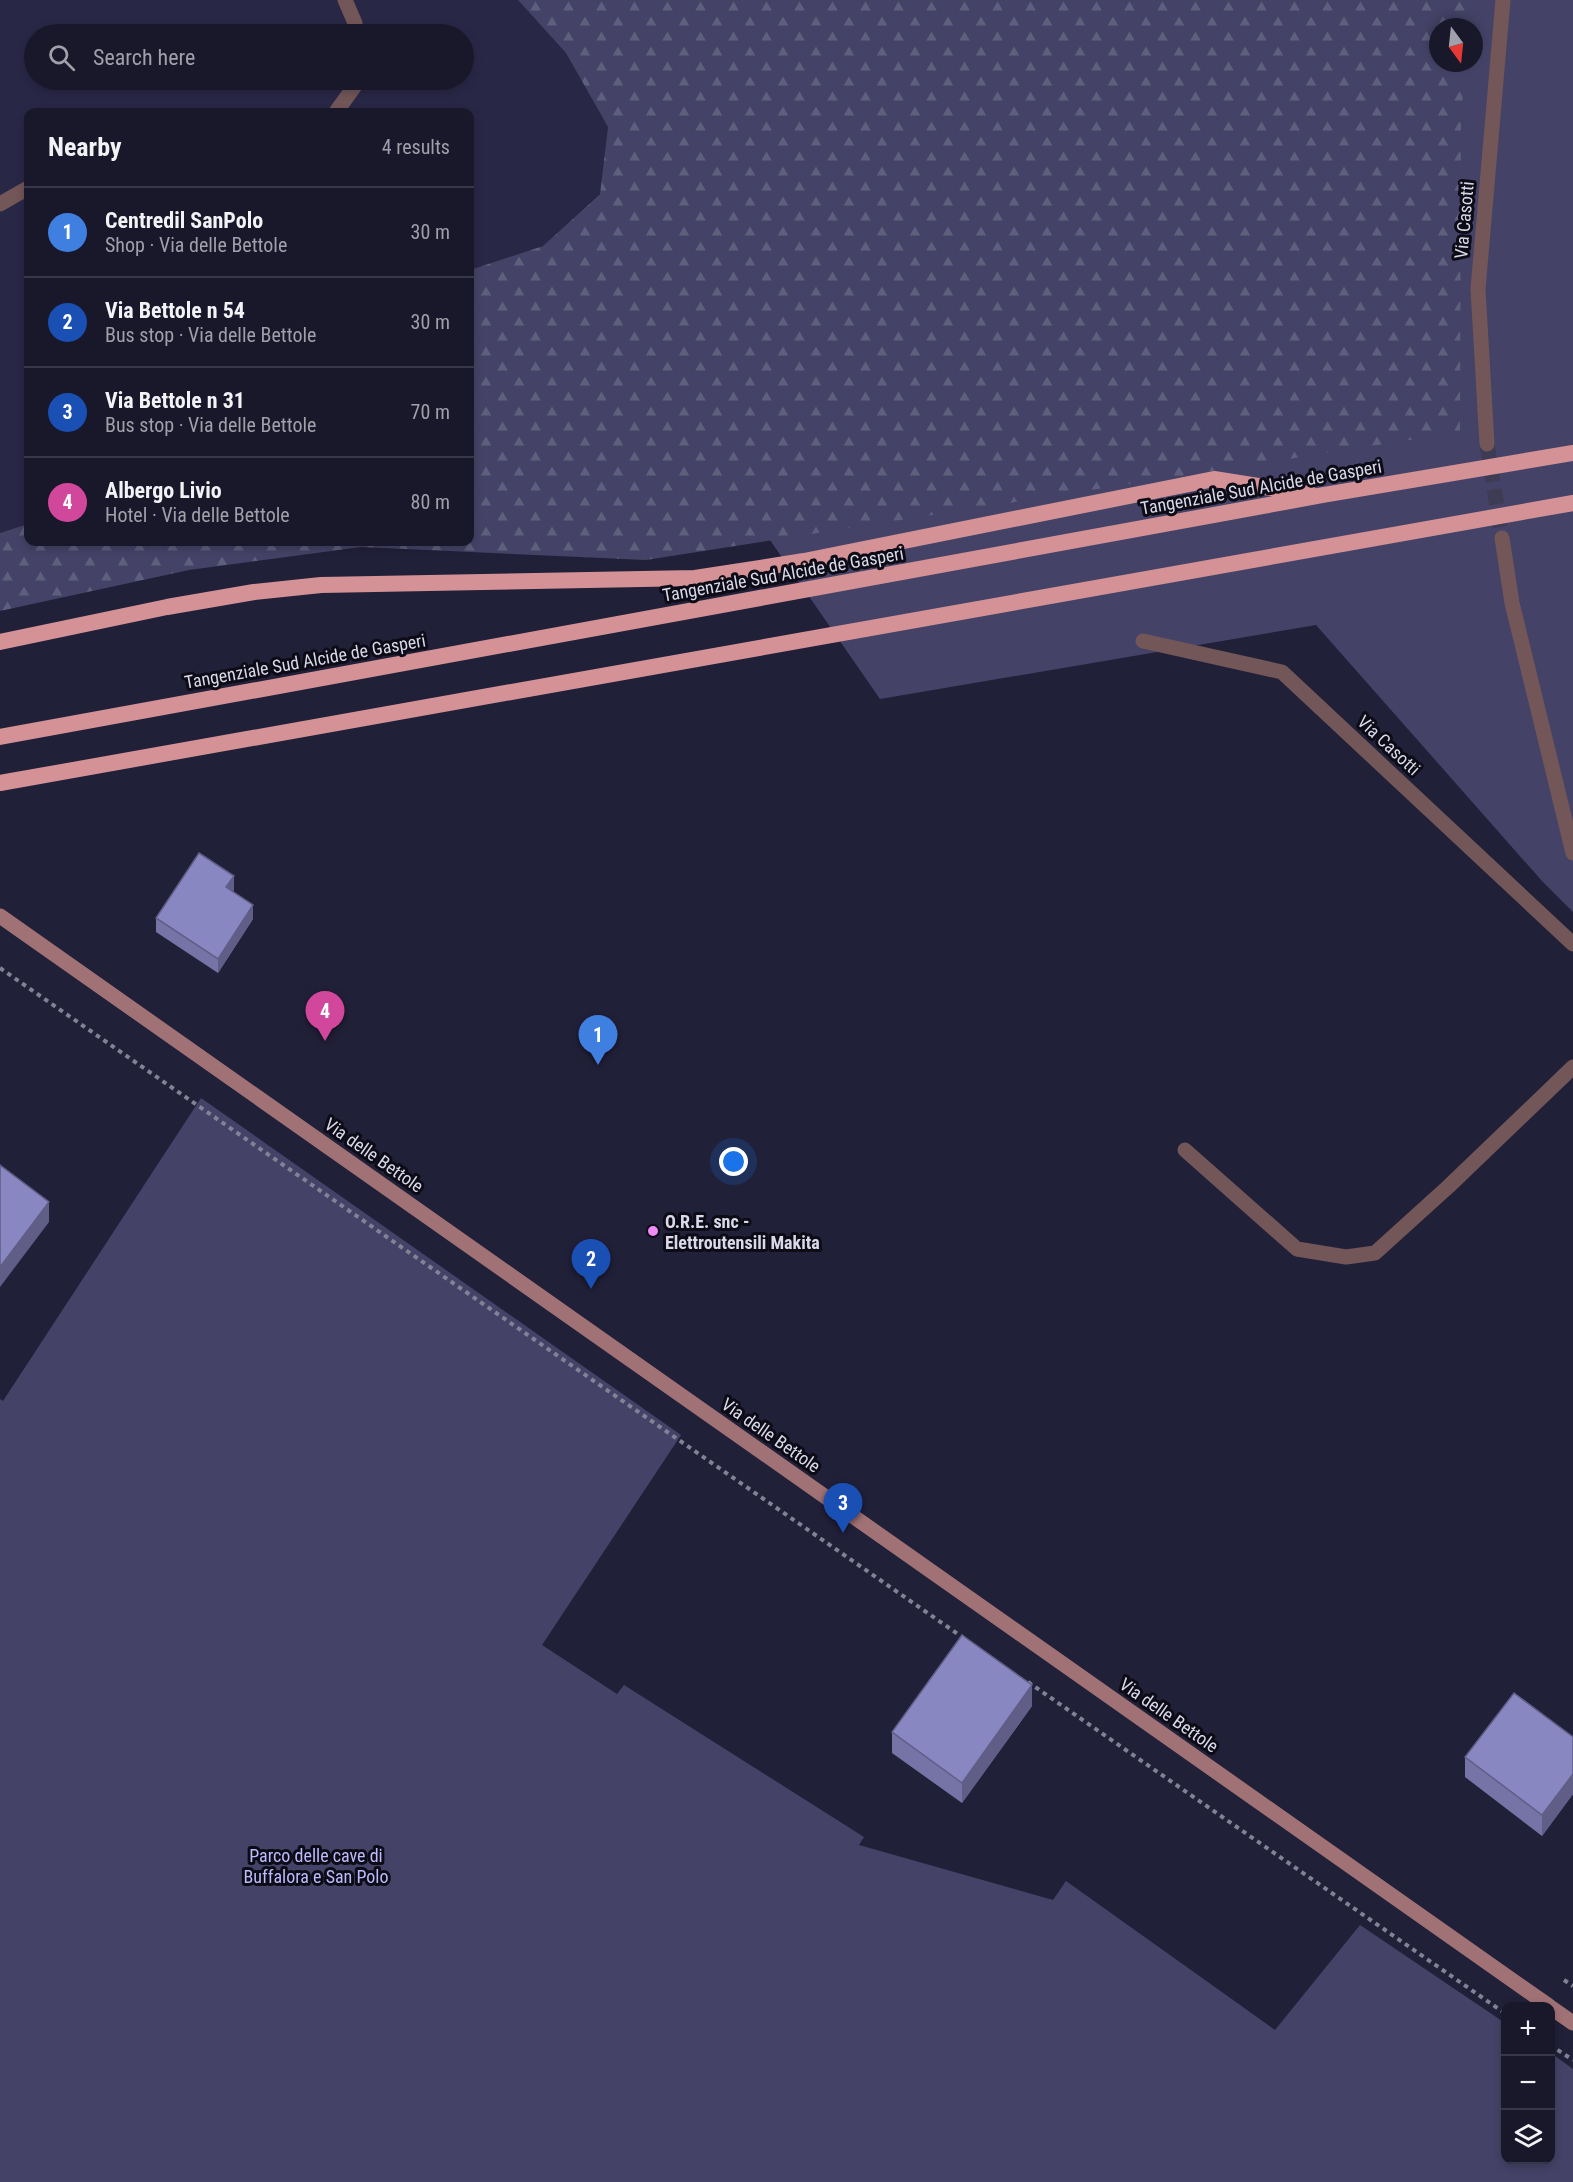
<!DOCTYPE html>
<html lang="en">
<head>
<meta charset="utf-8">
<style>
	:root { --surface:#19182b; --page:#222133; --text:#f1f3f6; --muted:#9fa0a9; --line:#373747; --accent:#ef8bf7 }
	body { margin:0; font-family:"Roboto Condensed",sans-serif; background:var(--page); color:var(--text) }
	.controls { position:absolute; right:18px; bottom:18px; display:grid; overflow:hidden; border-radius:12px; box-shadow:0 3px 9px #0003 }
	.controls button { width:54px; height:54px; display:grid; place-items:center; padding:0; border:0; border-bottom:2px solid var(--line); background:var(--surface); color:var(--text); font:30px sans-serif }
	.compass { position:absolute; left:1429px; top:18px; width:54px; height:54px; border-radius:50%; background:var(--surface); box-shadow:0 3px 9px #0003; rotate:165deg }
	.you { position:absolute; left:734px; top:1162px; width:21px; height:21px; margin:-15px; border:4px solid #fff; border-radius:50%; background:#1a73e8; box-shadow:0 0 0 9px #1a73e833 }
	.badge { display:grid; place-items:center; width:39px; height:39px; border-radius:50%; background:var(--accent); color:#fff; font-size:20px; font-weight:700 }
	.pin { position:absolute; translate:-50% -50px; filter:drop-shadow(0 2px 3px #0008) }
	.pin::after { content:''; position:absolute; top:32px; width:21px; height:18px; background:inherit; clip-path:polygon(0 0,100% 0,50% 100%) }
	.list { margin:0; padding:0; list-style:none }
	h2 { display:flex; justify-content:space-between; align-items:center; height:78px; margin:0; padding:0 24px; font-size:26px }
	h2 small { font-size:20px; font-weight:400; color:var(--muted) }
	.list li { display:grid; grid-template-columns:39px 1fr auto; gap:18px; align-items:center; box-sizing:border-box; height:90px; padding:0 24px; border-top:2px solid var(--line) }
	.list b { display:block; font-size:22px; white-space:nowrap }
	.list p { margin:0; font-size:20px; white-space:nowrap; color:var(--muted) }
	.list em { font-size:20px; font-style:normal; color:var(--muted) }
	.icon { flex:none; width:33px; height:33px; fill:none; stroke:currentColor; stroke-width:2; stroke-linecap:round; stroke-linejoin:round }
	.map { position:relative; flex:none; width:1573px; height:2182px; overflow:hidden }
	.search { position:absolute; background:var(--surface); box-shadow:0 3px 9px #0003; left:24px; top:24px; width:450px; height:66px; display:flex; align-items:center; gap:15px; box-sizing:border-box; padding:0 21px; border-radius:33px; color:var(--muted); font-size:22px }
	.panel { position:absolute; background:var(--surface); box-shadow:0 3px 9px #0003; left:24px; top:108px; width:450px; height:438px; border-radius:12px }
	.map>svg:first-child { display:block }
	.built { fill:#292746; fill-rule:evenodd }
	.green { fill:#444367; fill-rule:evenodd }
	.forest { fill:url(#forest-firs) }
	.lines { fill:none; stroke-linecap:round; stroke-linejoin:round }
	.minor-tunnel { stroke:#3d3c54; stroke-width:15; stroke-dasharray:15 8; stroke-linecap:butt }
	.path { stroke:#828297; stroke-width:4; stroke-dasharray:4.5 4.5; stroke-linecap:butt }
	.service { stroke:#735658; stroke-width:15 }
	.minor { stroke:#735658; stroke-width:15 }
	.secondary { stroke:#a17275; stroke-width:15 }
	.trunk { stroke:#d49296; stroke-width:16 }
	.wall { fill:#7674a6 }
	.shaded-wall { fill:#605e87 }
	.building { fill:#8987c1; stroke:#605e87; stroke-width:1.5 }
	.poi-dot { fill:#ef8bf7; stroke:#0c0b16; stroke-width:2 }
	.labels { text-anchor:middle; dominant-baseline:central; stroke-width:6; stroke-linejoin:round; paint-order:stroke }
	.street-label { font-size:18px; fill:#d9d9ea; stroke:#0c0b16 }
	.poi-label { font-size:18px; font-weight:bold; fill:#d9d9ea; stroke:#0c0b16; text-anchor:start }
	.park-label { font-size:18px; fill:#bdbbfe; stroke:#0c0b16 }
</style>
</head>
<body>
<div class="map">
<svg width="1573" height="2182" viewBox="0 0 1573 2182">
	<defs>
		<pattern id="forest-firs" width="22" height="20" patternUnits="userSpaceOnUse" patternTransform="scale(1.5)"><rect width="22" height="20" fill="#444367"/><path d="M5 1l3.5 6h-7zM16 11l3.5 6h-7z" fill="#5e5e7d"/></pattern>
	</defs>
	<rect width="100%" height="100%" fill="#212039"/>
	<path class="built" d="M0,0h518l48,53 42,74 -8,66 -57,53 -73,24v-158h-442v412l-28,9zM34,34h430v46h-430z"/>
	<path class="green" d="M535,0h1038v912l-31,-31 -226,-256 -436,74 -119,-172 -144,-405zM1438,27h36v36h-36z
		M201,1098l480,337 -139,210 75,49 7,-9 240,152 -5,8 194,55 13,-19 209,149 85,-105 145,98 1,137h44l1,-107 22,16v113h-1573v-783l3,2z"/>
	<path class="forest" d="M518,0h956l-3,27h-33v36h29l-6,48 -1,321 -814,128 -285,-13 -172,23 -189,41v-78l28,-9v18h442v-272l73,-24 57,-52 8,-67 -42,-74z"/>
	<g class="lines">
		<path class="minor-tunnel" d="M1487,444l15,94"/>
		<path class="path" d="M0,968l965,671
			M1028,1682l478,332
			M1564,1980l9,6
			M1550,2045l23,15"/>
		<path class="service" d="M345,0l10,23 1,11
			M336,112l23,-32
			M0,204l28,-16
			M1185,1150l112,99 49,8 29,-4 74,-67 124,-119"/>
		<path class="minor" d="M1487,444l-9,-155 25,-289
			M1502,538l10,65 61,250
			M1143,641l139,31 291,272"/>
		<path class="secondary" d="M0,916l1549,1090
			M1550,2007l23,16"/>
		<path class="trunk" d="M0,642l167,-35 87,-15 67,-7 374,-7 109,-17 410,-82 96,15
			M0,737l1323,-242 250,-42
			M0,783l1573,-280"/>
	</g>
	<path class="wall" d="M234,890l-1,1 20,28 -35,54 -62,-41v-14z
		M1032,1706l-70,97 -70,-50v-21z
		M1573,1737v57l-31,42 -77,-59v-20z"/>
	<path class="shaded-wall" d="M234,876v14l-8,11v-14z
		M253,905v14l-35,54v-14z
		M49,1202v20l-49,65v-20z
		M1032,1685v21l-70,97v-20z
		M1573,1774v20l-31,42v-21z"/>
	<path class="building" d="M199,853l35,23 -8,11 27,18 -35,54 -62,-41z
		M0,1165l49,37 -49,65z
		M962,1635l70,50 -70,98 -70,-51z
		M1514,1693l59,44v37l-31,41 -77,-58z"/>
	<circle class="poi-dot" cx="653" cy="1231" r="6"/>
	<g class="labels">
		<g class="street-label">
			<text transform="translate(1464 220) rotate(-85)">Via Casotti</text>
			<text transform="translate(1261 487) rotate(-10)">Tangenziale Sud Alcide de Gasperi</text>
			<text transform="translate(783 574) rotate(-10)">Tangenziale Sud Alcide de Gasperi</text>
			<text transform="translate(305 661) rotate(-10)">Tangenziale Sud Alcide de Gasperi</text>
			<text transform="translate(1389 745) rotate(43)">Via Casotti</text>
			<text transform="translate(374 1155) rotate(35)">Via delle Bettole</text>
			<text transform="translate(771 1435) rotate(35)">Via delle Bettole</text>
			<text transform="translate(1169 1715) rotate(35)">Via delle Bettole</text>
		</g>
		<g class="poi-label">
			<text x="665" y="1221">O.R.E. snc -<tspan x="665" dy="21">Elettroutensili Makita</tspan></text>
		</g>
		<g class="park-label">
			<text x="316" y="1855">Parco delle cave di<tspan x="316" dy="21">Buffalora e San Polo</tspan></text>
		</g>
	</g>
</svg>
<div class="controls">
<button>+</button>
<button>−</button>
<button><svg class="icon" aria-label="layers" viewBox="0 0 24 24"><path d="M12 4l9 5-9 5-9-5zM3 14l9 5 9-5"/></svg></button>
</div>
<svg class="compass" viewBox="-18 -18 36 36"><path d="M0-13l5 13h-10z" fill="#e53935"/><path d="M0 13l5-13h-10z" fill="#9fa0a9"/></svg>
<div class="you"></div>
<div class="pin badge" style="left:598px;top:1065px;background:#3f7fe0">1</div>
<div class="pin badge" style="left:591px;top:1289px;background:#1a4fb4">2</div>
<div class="pin badge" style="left:843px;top:1533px;background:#1a4fb4">3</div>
<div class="pin badge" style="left:325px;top:1041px;background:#d1479c">4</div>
<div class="search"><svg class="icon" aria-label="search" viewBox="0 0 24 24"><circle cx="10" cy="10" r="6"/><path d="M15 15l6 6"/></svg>Search here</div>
<section class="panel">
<h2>Nearby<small>4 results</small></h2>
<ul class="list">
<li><span class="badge" style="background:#3f7fe0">1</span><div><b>Centredil SanPolo</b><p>Shop · Via delle Bettole</p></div><em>30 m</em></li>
<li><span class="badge" style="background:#1a4fb4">2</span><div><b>Via Bettole n 54</b><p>Bus stop · Via delle Bettole</p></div><em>30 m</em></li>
<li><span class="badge" style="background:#1a4fb4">3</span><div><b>Via Bettole n 31</b><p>Bus stop · Via delle Bettole</p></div><em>70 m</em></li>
<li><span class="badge" style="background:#d1479c">4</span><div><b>Albergo Livio</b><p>Hotel · Via delle Bettole</p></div><em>80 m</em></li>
</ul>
</section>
</div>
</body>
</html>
